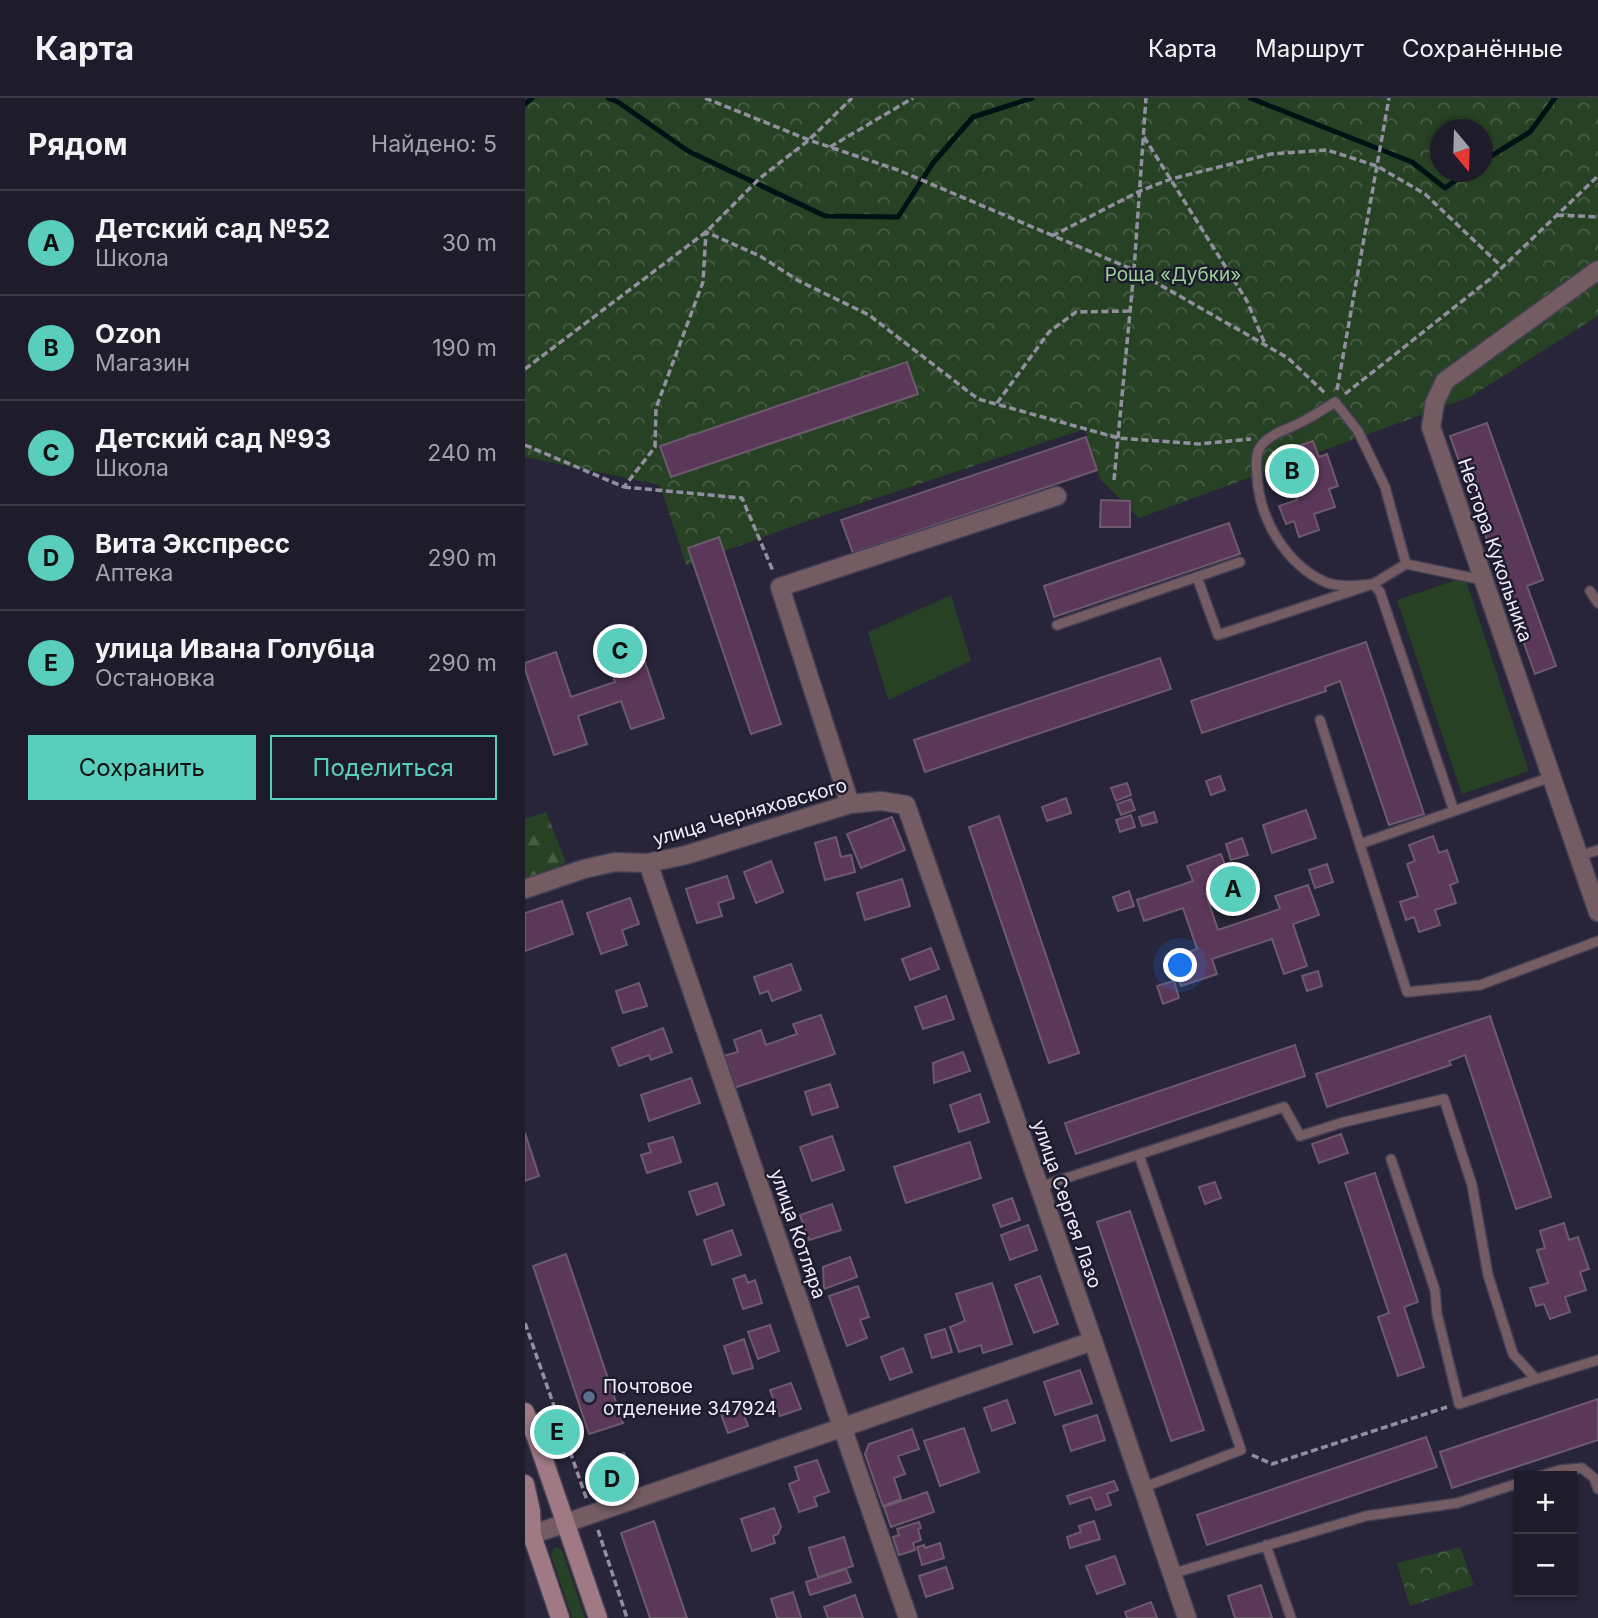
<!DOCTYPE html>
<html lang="ru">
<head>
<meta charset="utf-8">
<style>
	:root { --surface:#1e1b2b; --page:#2b2837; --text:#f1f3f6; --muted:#a1a1a9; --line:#3c3947; --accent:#5acebc }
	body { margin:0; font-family:Inter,sans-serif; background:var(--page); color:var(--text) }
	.controls { position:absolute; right:21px; bottom:21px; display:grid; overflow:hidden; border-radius:0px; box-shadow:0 2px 5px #0004 }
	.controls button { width:63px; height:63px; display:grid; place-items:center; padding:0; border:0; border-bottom:2px solid var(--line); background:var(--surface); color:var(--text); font:35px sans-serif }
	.compass { position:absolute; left:905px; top:21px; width:63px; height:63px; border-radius:50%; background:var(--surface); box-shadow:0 2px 5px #0004; rotate:161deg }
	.you { position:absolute; left:656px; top:868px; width:24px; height:24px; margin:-18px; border:5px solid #fff; border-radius:50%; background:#1a73e8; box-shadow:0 0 0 10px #1a73e833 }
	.badge { display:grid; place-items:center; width:46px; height:46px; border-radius:50%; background:var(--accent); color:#111; font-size:23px; font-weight:700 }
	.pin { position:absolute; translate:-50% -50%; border:4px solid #fff; box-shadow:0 2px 7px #0006 }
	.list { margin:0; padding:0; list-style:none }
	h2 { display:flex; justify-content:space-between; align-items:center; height:91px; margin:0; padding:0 28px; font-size:30px }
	h2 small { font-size:23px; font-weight:400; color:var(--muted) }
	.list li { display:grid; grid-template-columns:46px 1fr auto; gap:21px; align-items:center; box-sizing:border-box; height:105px; padding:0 28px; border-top:2px solid var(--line) }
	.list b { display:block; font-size:26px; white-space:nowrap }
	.list p { margin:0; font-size:23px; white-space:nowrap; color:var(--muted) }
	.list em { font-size:23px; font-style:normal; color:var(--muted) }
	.actions { display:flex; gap:14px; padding:21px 28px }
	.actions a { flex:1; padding:16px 0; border:2px solid var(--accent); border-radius:0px; text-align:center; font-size:24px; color:var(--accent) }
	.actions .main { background:var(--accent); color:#111 }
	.map { position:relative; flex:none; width:1073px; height:1520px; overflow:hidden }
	header { display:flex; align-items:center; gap:42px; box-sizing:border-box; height:98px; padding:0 35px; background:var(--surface); border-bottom:2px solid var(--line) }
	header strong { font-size:33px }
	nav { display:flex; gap:38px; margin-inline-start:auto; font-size:24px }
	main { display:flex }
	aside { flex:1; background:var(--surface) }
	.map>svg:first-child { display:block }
	.grass { fill:#274124 }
	.forest { fill:url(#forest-firs) }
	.park { fill:url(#park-crowns); fill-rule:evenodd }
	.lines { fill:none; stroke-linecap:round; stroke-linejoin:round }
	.stream { stroke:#001115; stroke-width:5 }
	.building { fill:#5b3759; stroke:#6d5a6c; stroke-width:2 }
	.lane-casing { stroke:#444054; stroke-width:12 }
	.street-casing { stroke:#444054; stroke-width:21 }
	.secondary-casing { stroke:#444054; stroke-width:21 }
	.path { stroke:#928fa0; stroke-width:3.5; stroke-dasharray:7 3.5; stroke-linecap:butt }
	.lane { stroke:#745c62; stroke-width:9 }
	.street { stroke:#745c62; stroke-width:18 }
	.secondary { stroke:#9f7983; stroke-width:18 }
	.service-dot { fill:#5c6f8a; stroke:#1f1b2e; stroke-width:2.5 }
	.labels { text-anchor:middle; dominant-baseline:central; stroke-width:5; stroke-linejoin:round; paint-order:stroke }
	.park-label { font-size:19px; fill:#9ad093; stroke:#1f1b2e }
	.street-label { font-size:19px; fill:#efeefb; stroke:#1f1b2e }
	.poi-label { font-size:19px; fill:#efeefb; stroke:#1f1b2e; text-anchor:start }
</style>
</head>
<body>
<header>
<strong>Карта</strong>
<nav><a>Карта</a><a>Маршрут</a><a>Сохранённые</a></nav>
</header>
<main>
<aside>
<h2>Рядом<small>Найдено: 5</small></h2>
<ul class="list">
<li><span class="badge">A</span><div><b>Детский сад №52</b><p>Школа</p></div><em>30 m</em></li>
<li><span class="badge">B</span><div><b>Ozon</b><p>Магазин</p></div><em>190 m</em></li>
<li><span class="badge">C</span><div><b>Детский сад №93</b><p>Школа</p></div><em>240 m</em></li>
<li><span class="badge">D</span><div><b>Вита Экспресс</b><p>Аптека</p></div><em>290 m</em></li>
<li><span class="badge">E</span><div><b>улица Ивана Голубца</b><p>Остановка</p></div><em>290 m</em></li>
</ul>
<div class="actions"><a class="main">Сохранить</a><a>Поделиться</a></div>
</aside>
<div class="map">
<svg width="1073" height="1520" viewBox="0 0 1073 1520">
	<defs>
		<pattern id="forest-firs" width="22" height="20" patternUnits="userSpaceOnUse" patternTransform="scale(1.75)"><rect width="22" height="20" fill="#274124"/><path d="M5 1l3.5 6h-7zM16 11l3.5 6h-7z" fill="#475d45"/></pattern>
		<pattern id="park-crowns" width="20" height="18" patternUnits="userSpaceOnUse" patternTransform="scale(1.75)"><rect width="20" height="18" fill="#274124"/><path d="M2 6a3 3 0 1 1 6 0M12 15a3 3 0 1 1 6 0" fill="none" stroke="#475d45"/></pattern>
	</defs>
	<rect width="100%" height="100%" fill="#282439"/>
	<path class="grass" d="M940,479l64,194 -67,23 -65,-194z
		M426,497l20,66 -83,39 -20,-68z
		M30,1449l7,3 23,68h-13l-21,-64z"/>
	<path class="forest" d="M21,714l20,50 -15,9 -26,9v-61z"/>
	<path class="park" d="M0,0h1073v218l-128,81 -331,121 -39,-39 -15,-50 -275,91 -124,45 -26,-80 -135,-28zM916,32h42v42h-42z
		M935,1449l14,38 -64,21 -13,-43z"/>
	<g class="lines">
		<path class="stream" d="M83,0l10,4 70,49 137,65 73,1 35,-54 40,-46 59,-19
			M725,0l162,64 33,26 22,-16
			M0,6l7,-6
			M958,63l47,-29 25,-34"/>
	</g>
	<path class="building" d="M382,264l11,32 -247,83 -11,-31z
		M962,325l56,157 -16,6 29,80 -21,8 -85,-238z
		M561,339l11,33 -244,83 -12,-33z
		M788,343l6,16 8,-3 11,32 -9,3 6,18 -21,7 5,16 -20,7 -5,-16 -8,3 -7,-18 18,-6 -11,-32 9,-3 -6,-16z
		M576,402l29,1v26h-30z
		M704,425l11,31 -186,63 -10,-31z
		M194,439l62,187 -30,10 -63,-186z
		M108,529l31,91 -33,11 -10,-28 -43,15 9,28 -33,11 -29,-86v-6l31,-11 15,45 44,-15 -15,-44z
		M841,544l58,172 -35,11 -49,-144 -15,6 1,4 -124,42 -11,-32z
		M635,560l11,31 -246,83 -11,-32z
		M695,678l5,14 -14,5 -5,-14z
		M602,685l4,12 -15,6 -5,-13z
		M541,700l5,15 -24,8 -5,-14z
		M606,701l4,11 -14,5 -4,-11z
		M781,712l10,28 -44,15 -9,-28z
		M629,714l3,10 -15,4 -3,-9z
		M606,717l4,12 -15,5 -4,-12z
		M474,718l80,237 -30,10 -80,-236z
		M367,719l13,33 -44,18 -14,-34z
		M908,738l6,17 8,-3 11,32 -8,3 6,18 -21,7 5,15 -21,7 -5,-15 -8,3 -6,-18 18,-6 -11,-32 8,-3 -6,-16z
		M311,739l5,20 10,-2 4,17 -30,8 -10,-37z
		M717,740l6,17 -17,5 -5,-16z
		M696,756l11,31 -26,9 12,36 62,-21 -5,-13 33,-11 11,30 -26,9 14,42 -23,8 -12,-35 -60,20 5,15 -36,12 -10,-28 26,-9 -14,-41 -39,13 -7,-21 56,-19 -6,-15z
		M246,763l12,31 -27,11 -12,-31z
		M802,766l6,18 -18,6 -6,-18z
		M202,778l7,22 -16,5 4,13 -25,7 -11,-34z
		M377,781l8,27 -45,14 -8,-27z
		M604,793l5,15 -16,5 -5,-14z
		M105,800l9,26 -17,6 5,15 -26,9 -14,-41z
		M37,803l11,33 -48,17v-38z
		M406,850l8,21 -29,11 -8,-21z
		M266,866l10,26 -29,11 -4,-10 -8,3 -6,-17z
		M793,873l4,15 -15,5 -5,-15z
		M649,883l5,17 -16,6 -6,-18z
		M114,885l8,23 -24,7 -7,-22z
		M421,898l8,23 -31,10 -8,-22z
		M296,917l14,39 -101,34 -11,-32 15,-4 -4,-12 27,-10 5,15 31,-11 -4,-10z
		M965,918l61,181 -35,12 -51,-154 -16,6 2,4 -124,42 -11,-33z
		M138,930l9,24 -21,8 -2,-5 -30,11 -7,-18z
		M770,947l10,31 -229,78 -11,-31z
		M438,954l7,19 -36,12 -1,-20z
		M166,980l9,25 -51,18 -8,-26z
		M305,986l8,23 -26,8 -7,-23z
		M455,996l9,28 -30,10 -9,-27z
		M0,1035l14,43 -14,5z
		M816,1036l7,19 -29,10 -7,-19z
		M307,1038l12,34 -32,11 -12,-34z
		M148,1039l8,25 -34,11 -6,-18 10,-3 -3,-8z
		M445,1044l11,36 -75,25 -12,-36z
		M850,1075l43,129 -14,5 20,60 -26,9 -20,-59 11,-4 -44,-130z
		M690,1084l6,16 -16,6 -6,-17z
		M192,1085l7,22 -27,10 -8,-23z
		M487,1100l8,22 -19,7 -8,-22z
		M307,1106l9,26 -32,10 -9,-25z
		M605,1113l74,219 -33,11 -74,-219z
		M1039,1125l5,17 9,-3 11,32 -9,3 6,18 -21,7 5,15 -20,7 -6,-15 -8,2 -6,-18 18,-5 -11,-33 8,-2 -5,-17z
		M503,1127l9,25 -27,10 -9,-25z
		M207,1132l9,25 -29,10 -8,-25z
		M41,1156l57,169 -34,11 -56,-168z
		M325,1159l7,20 -33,12 -1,-22z
		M220,1177l3,8 7,-3 7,23 -19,6 -10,-30z
		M515,1178l18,48 -24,9 -19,-48z
		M467,1185l20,61 -29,9 -2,-8 -22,7 -9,-25 15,-6 -9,-27z
		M333,1188l11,31 -9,3 7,18 -20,8 -18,-50z
		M245,1227l9,26 -21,8 -10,-27z
		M420,1231l7,23 -20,6 -7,-23z
		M219,1241l9,29 -20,6 -9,-28z
		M378,1250l9,24 -22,8 -9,-23z
		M555,1272l12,33 -37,12 -11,-33z
		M266,1285l10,26 -21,7 -10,-26z
		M1073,1301v41l-146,48 -12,-36z
		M482,1302l8,23 -23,8 -8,-23z
		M216,1309l7,19 -20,7 -7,-19z
		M572,1317l8,25 -34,11 -8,-25z
		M439,1330l15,44 -39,14 -16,-45z
		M387,1331l7,20 -21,7 7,18 -11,4 7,21 -18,7 -18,-52 4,-10z
		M901,1339l11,30 -230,78 -10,-30z
		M99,1355l8,24 -23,8 -9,-24z
		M292,1362l12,32 -15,5 3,9 -18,6 -10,-28 10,-4 -4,-13z
		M589,1383l4,9 -11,4 4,11 -15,5 -5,-13 -21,7 -3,-8z
		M402,1394l7,20 -43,15 -7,-20z
		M249,1410l7,19 -3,7 -5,2 2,7 -23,8 -11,-32z
		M129,1423l33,97h-37l-29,-85z
		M569,1423l6,18 -30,9 -3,-11 14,-5 -2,-6z
		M394,1424l2,6 -3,1 3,11 -8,3 2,7 -16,5 -6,-18 6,-2 -2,-6z
		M319,1439l9,29 -35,11 -9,-29z
		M415,1445l4,15 -22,7 -5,-18 7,-2 1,3z
		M590,1458l10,28 -28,10 -11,-28z
		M421,1469l7,21 -27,9 -7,-21z
		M321,1471l5,13 -41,13 -4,-13z
		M736,1487l11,33h-37l-7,-22z
		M268,1494l8,26h-24l-6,-19z
		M330,1497l8,23h-35l-4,-11z
		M626,1504l6,16h-30l-2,-6z"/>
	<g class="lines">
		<defs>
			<path id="lane" d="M881,466l-21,-77 -27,-56 -23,-29c-9,6 -18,12 -28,17 -14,9 -36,13 -46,27 -5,6 -5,19 -4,27 1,43 27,90 68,109 15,6 33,3 48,2l7,8 74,219
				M672,479l21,58 155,-51 33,-20 77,16
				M1065,493l8,12
				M532,527l183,-63
				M795,622l87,272 73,-7 118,-44
				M835,746l191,-67
				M1054,758l19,-6
				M614,1057l102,295 -99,38
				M866,1061l44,131 2,24 22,90 77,-25
				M514,1089l245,-80 16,29 44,-14 100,-23 28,86 16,90 25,79 23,25 62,-19
				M1015,1378l20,-6 22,-2 12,10 4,11
				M741,1447l25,73
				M646,1476l195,-58 91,-13 62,-20"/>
			<path id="street" d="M1073,172l-153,111 -10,21 -4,25 167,485
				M325,706l-70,-217 277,-91
				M123,765l260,755
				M0,791l59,-20 31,-7 33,1 38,-8 164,-51 31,-3 25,4 187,536 94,277
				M0,1439l568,-196"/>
			<path id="secondary" d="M0,1314l11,25 62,181
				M0,1386l6,27 1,24 28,83"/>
		</defs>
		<use href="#lane" class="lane-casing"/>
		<use href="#street" class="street-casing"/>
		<use href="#secondary" class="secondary-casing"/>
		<path class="path" d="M180,0l104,42 89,30 236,100 154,88 38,36
			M619,39l103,164 18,43
			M305,49l83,-49
			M1032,117l41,2
			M527,138l88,-45 31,-12 100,-25 56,-4 50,16 48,28 77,73
			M0,271l181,-137 54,-54 49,-38 43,-42
			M812,292l52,-292
			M820,296l145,-115 108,-103
			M472,305l52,-71 27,-20 54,-1
			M0,347l99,42 31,-40 1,-39 47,-126 3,-50 54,24 39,25 70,34 109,84 140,39 81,6 52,-5
			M589,382l20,-210 12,-172
			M99,389l118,11 31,73
			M0,1225l62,177
			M727,1357l20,9 175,-57
			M73,1432l29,88"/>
		<use href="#lane" class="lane"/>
		<use href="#street" class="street"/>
		<use href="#secondary" class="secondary"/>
	</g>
	<circle class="service-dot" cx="64" cy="1299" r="7"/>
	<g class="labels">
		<g class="park-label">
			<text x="648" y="176">Роща «Дубки»</text>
		</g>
		<g class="street-label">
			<text transform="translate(970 452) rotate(71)">Нестора Кукольника</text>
			<text transform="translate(225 714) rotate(-16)">улица Черняховского</text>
			<text transform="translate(542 1106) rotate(71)">улица Сергея Лазо</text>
			<text transform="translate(273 1136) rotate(71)">улица Котляра</text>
		</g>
		<g class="poi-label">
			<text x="78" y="1288">Почтовое<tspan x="78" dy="22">отделение 347924</tspan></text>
		</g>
	</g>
</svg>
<div class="controls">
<button>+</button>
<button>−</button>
</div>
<svg class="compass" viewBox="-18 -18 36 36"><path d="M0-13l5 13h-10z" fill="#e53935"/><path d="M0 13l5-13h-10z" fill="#a1a1a9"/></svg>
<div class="you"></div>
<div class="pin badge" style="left:708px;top:791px">A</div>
<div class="pin badge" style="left:767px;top:373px">B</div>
<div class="pin badge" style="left:95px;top:553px">C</div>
<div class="pin badge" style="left:87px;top:1381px">D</div>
<div class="pin badge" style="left:32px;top:1334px">E</div>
</div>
</main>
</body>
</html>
